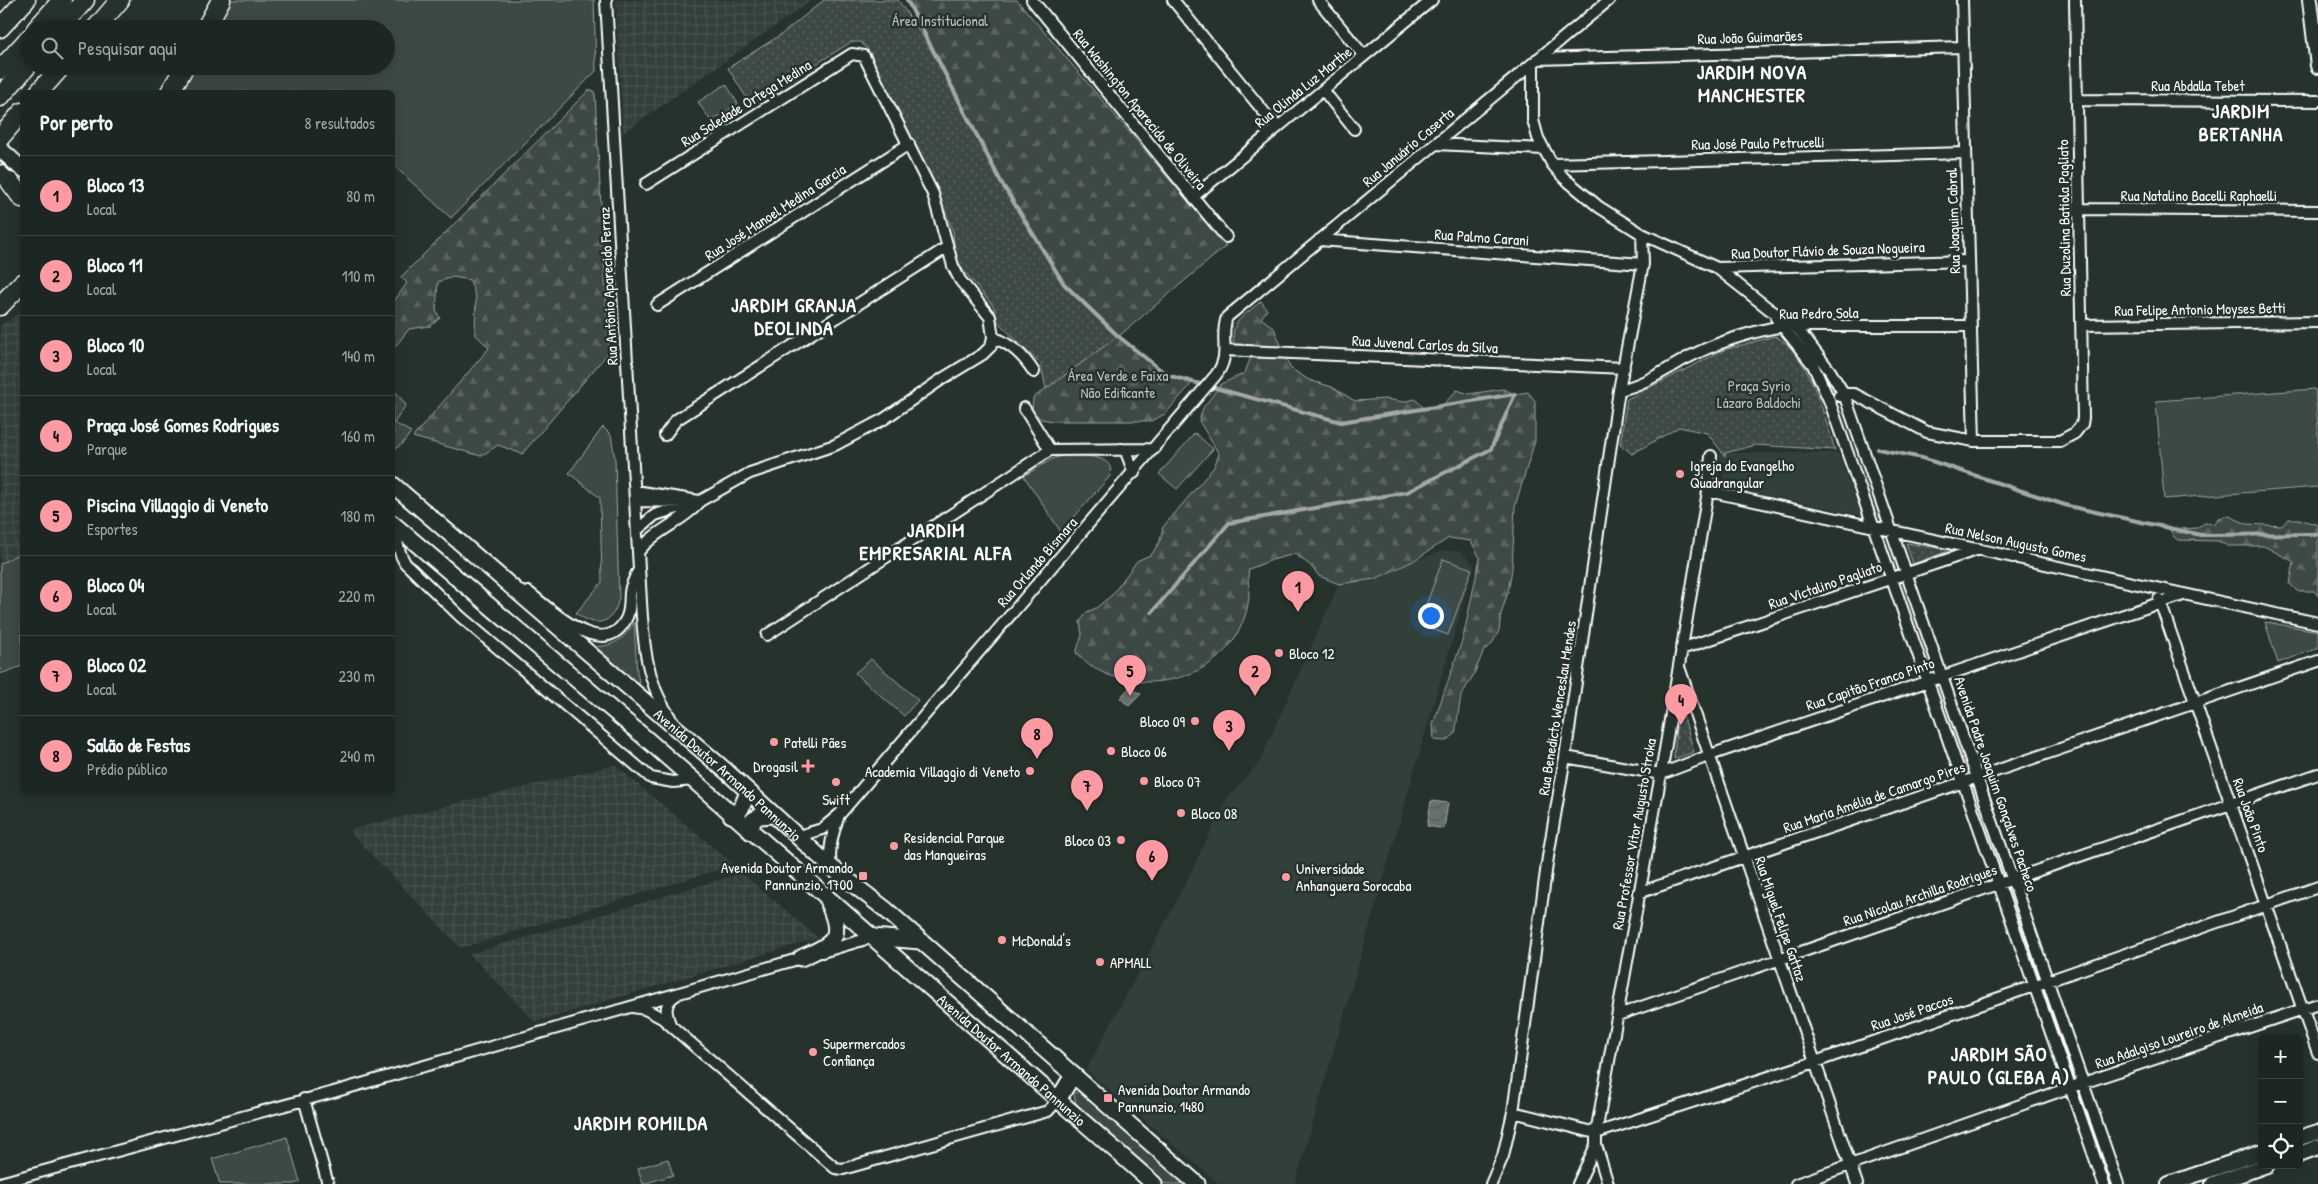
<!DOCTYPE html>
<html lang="pt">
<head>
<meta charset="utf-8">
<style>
	:root { --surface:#1c2622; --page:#252e2a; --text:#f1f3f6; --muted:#a0a5a5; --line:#3a4340; --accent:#ff9aa2 }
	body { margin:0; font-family:"Patrick Hand",sans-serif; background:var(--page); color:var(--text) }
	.controls { position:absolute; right:15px; bottom:15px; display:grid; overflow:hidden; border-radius:8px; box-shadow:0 2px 12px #0003 }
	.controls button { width:45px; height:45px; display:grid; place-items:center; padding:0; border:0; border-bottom:1px solid var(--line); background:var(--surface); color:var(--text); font:25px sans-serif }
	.you { position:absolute; left:1430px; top:615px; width:18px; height:18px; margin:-12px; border:4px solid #fff; border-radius:50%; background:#1a73e8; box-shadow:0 0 0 8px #1a73e833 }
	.badge { display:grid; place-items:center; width:32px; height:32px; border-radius:50%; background:var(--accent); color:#111; font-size:16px; font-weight:700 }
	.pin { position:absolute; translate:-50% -41px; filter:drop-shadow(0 1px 2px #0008) }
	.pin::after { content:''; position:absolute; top:26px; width:18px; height:15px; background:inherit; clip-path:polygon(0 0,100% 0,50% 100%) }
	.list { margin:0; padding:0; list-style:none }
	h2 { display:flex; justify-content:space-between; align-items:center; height:65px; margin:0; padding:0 20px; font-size:21px }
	h2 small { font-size:16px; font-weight:400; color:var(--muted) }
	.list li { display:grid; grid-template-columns:32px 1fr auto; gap:15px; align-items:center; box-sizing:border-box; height:80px; padding:0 20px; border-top:1px solid var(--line) }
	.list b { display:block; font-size:19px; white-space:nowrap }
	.list p { margin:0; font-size:16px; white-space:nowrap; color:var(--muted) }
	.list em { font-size:16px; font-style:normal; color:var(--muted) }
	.icon { flex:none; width:28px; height:28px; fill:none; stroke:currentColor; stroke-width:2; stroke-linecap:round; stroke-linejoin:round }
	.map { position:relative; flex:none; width:2318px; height:1184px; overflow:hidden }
	.search { position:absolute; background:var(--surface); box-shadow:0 2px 12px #0003; left:20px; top:20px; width:375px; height:55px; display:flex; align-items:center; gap:12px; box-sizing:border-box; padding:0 18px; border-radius:28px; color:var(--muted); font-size:19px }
	.panel { position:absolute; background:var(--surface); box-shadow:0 2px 12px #0003; left:20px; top:90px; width:375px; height:705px; border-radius:8px }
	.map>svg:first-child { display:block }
	.built { fill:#333f3a }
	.industrial { fill:url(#industrial-grid) }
	.grass { fill:#3e4944; stroke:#9ea4a2 }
	.forest { fill:url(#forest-firs); stroke:#9ea4a2 }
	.park { fill:url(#park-dots); stroke:#9ea4a2 }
	.water { fill:url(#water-waves); stroke:#a4a9a7 }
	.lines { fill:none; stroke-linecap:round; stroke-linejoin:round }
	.stream { stroke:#a4a9a7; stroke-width:4 }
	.street-casing { stroke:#fff; stroke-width:14 }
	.secondary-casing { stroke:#fff; stroke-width:18 }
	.primary-casing { stroke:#fff; stroke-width:19 }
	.highway-casing { stroke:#fff; stroke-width:21 }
	.street { stroke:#26332d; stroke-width:10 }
	.secondary { stroke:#26332d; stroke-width:14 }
	.primary { stroke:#26332d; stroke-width:15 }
	.highway { stroke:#26332d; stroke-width:18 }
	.poi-dot { fill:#ff9aa2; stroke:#26332d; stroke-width:2 }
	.labels { text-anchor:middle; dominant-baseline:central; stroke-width:5; stroke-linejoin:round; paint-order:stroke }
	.park-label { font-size:15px; fill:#bbbfbe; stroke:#26332d }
	.street-label { font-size:15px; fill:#fff; stroke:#26332d }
	.poi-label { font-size:15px; fill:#fff; stroke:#26332d; text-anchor:start }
	.district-label { font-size:20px; font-weight:bold; letter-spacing:1px; fill:#fff; stroke:#26332d }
</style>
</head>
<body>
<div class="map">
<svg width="2318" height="1184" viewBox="0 0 2318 1184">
	<defs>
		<pattern id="industrial-grid" width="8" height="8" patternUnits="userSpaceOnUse" patternTransform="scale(1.25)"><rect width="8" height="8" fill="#333f3a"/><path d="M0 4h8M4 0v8" fill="none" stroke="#47524e"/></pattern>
		<pattern id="forest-firs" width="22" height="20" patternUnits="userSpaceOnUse" patternTransform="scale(1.25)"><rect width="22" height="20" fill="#3e4944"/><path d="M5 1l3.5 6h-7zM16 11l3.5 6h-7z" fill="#5b6460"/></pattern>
		<pattern id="park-dots" width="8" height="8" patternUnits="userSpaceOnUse" patternTransform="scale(1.25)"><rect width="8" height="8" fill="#3e4944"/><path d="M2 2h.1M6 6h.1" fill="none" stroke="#5b6460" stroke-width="1.8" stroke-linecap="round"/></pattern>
		<pattern id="water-waves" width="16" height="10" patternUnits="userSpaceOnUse" patternTransform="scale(1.25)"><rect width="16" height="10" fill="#67706c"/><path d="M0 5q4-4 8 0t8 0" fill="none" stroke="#575a59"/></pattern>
	</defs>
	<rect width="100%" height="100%" fill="#26332d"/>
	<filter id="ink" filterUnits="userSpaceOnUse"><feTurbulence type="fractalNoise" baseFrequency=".02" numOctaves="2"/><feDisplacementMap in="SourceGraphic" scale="10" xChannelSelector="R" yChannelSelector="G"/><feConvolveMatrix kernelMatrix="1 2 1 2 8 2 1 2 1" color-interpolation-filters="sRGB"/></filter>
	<g filter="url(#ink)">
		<path class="built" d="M1719,453h119l23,62 -135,-28z
			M1442,551h18l14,13 -179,620h-76l-133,-114 88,-164 53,-107 32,-36 80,-179 36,-5 38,-18z"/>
		<path class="industrial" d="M616,0h196l-189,133z
			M22,312v240l-22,12v-238z
			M615,765l119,100 -273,83 -113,-118z
			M742,873l76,65 -282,84 -67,-68z"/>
		<path class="grass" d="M228,0h366l2,71 -145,147 -58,-53 -1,-73h-212l13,-26h193v-37h-173z
			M726,84l12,20 -27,17 -13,-19z
			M2315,389l3,39v59l-154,12 -8,-98z
			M603,427l8,8 4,24 4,139c-5,26 -23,31 -43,15l26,-31 -2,-84 -31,-25z
			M1195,433l18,16 -36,40 -18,-15z
			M1062,456c13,0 55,-4 48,20l-49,56 -37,-56 28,-17z
			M22,552v114l-22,8v-110z
			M1443,559l29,10 -24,66 -29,-11z
			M634,622l3,52 3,9 -7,1 -42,-38c21,2 33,-6 43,-24z
			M2265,622l53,9v17l-40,15z
			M871,659l47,41 -14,16 -49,-43z
			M1079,1090l109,94h-23l-89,-80 -2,-10z
			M287,1137l13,45 -6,2h-74l-8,-25z
			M668,1159l5,16 -30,9 -5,-16z"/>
		<path class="forest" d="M907,0h110l209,246 -107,90 48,39 26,7 -28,32 -14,7h-98l-12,-2 -9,-7 1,-14 85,-62 -54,-52 -63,-102z
			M589,90h4l2,4 14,258 -87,102 -24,-9 -17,11 -68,-19 76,-89 -14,-14 1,-36 -6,-18 -17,-3 -15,5 -2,29 4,7 -10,8 -21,3 -16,20v-46l14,-20 -6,-6z
			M1261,301l6,9 -6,8 13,10 16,40 19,12 23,7 23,14 31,-2 17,3 12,-3 10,10h14l18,-19 12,4 34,-5 12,5 13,-2 7,9v40l-20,65 -3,63 -4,23 -7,22 -2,17 -8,14 -7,5 -10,24 -13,22 -6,38 -9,7 -12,-1 -1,-16 30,-86 17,-80 -9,-17 -22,-3 -36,23 -38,18 -36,5 -20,-8 -9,-11 -15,-11 -23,6 -23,9c-2,8 0,15 0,23 0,16 -6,33 -15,47 -29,44 -95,55 -140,29 -7,-3 -12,-10 -18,-15l6,-18 -2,-13 7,-10 9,-4 16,-13 25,-34 15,-7 8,-13 3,-14 51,-60 5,-13 -20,-33 4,-13 18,-24 24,-11 8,-22 -18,-3c-7,-28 8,-30 26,-47z
			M392,387l14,18 -12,18 17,9 -8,11 -10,8z
			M2229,516l18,8 35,2 6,-7h11l19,6v71l-4,-5h-17l-7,-7 4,-22 -30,-16h-36l-10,-5 -40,-1 -4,-3 -4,-7 26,-2 9,-5 10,1 3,-6z"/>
		<path class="park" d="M824,0h74l34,50 69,132 63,102 54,52 -72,53 -5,-24 -43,-43 -4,-15 -31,-37 -8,-14 -2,-25 -20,-51 -65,-130 -7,-8h-10l-100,63 -23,-37 54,-34z
			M1775,336c33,15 50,81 60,114l-79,-5 -31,8v3l-18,-23 -28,-6 -47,27 -12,-10 7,-45 97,-49z
			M1906,543l45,7 -38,14z
			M1678,697l16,55 -20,7z"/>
		<path class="water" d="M1129,688l12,6 -12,12 -9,-8z
			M1431,801l17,2 -4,26 -17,-3z"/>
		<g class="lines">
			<path class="stream" d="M907,0l94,182 63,102 54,52 49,39 174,47 174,-28
				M1878,449l44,9 146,48 133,29 117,-1
				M1152,612l77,-89 178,-31 84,-43 24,-55"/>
			<defs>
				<path id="street" d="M606,0l33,569c4,51 1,105 31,148
					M1032,0l194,237
					M1173,0l104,128
					M1318,0l46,56
					M1962,0l12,441
					M1537,59l426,-12
					M1533,63v57l5,18 14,26 12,14 35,29 43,27 75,34 52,41 27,18 34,44 14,23 274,790
					M1323,90l31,39
					M2077,100l241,1
					M1435,144l108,5
					M1552,164l414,-11
					M1193,197l239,-197
					M2079,209l239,2
					M1319,240l324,24
					M1717,268l252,-7
					M657,305l252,-161
					M1776,318l37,47 16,35 275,784
					M2082,325l236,-3
					M993,337c19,8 30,18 41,35
					M1225,350l399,18
					M1619,390c24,-5 45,-19 66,-31 30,-16 65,-27 98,-33h188
					M1839,396l5,-2h10l73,38 47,9h86l15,-8 7,-9 1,-6 -8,-418
					M1024,408l26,42
					M665,435l11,-15 270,-172
					M1121,449l5,3 8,21
					M635,491l64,10
					M1708,491l610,132
					M636,501l48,1
					M397,527c-1,14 1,24 8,36l56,54 190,161 22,4 20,-2
					M637,530l18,-15 45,-14 50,-28 85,-28 49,-26 58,-40 41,-25 8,-8 2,-9 -3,-20 -30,-37 -7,-14 -20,-72 -69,-138 -12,-2 -206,130
					M638,552c16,-21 42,-29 60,-48
					M528,592c23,17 74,69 97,29 7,-11 3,-23 6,-34 2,-5 4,-10 6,-14
					M2159,599l159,454
					M767,635l283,-185 104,-1
					M1681,649l298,-100
					M1679,667l178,517
					M1565,757l96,17 55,-21 467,-158
					M799,836l23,-7 18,-15 376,-439c16,-21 3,-37 11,-58l382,-317
					M831,867c-3,-19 2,-34 8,-52
					M1638,893l680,-232
					M822,952l51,-15
					M633,1007l12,2 17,9 173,150 8,1 205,-58 10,-11
					M1618,1015l700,-241
					M670,1024c-5,-13 -6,-22 8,-30
					M304,1099l24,85
					M1513,1112l83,21 219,-71 503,-175
					M1596,1145l12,39
					M0,1183l330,-90 475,-136
					M1491,1184l12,-28 10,-44 35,-255 17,-100 54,-367 24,-126 -1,-30
					M1578,1184l18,-39v-12l65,-359 47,-283 3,-35
					M1796,1184l284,-100 238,-80"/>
				<path id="secondary" d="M2310,0l8,66
					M2299,1138l19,-6
					M2299,1154l19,-7
					M2169,1184l93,-32
					M2213,1184l54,-19"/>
				<g id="primary">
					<path d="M0,149l22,20"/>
					<path d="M0,173l19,17"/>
					<path id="s1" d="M392,484l334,287 105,96 54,42 312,275"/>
					<path id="s2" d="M392,523l258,219 504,442"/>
					<path d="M731,815l10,-6 7,-17"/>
					<path d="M751,832l2,-12 7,-4 13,-1"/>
					<path d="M873,937l47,4"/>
					<path d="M801,958c32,-15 44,-18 27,-55"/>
					<path d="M1058,1100l15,-25"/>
				</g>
				<path id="highway" d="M0,28l26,-28
					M36,29l26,-29
					M59,29l26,-29
					M95,29l25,-29
					M205,29l16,-29
					M0,70l29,-32
					M39,92l23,-26
					M170,92l15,-26
					M0,97l29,-33
					M0,138l22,-26
					M10,182l12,16
					M0,306l22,-23"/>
			</defs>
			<use href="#street" class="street-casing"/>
			<use href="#secondary" class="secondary-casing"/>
			<use href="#primary" class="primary-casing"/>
			<use href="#highway" class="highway-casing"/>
			<use href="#street" class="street"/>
			<use href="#secondary" class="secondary"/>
			<use href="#primary" class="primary"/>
			<use href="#highway" class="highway"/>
		</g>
	</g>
	<g class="poi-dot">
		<circle cx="1680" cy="474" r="5"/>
		<circle cx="1279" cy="653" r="5"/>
		<circle cx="1195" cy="721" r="5"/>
		<circle cx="774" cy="742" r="5"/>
		<circle cx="1111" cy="751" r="5"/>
		<path d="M805.5 758.5h5v5h5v5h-5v5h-5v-5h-5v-5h5z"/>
		<circle cx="1030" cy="771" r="5"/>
		<circle cx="1144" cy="781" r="5"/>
		<circle cx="836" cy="782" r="5"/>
		<circle cx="1181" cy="813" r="5"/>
		<circle cx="1121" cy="840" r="5"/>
		<circle cx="894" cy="846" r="5"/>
		<rect x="858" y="871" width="10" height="10" rx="2.5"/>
		<circle cx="1286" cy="877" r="5"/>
		<circle cx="1002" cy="940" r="5"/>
		<circle cx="1100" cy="962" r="5"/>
		<circle cx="813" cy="1052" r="5"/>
		<rect x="1103" y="1093" width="10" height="10" rx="2.5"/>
	</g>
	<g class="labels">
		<g class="park-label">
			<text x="940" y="20">Área Institucional</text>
			<text x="1118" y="375">Área Verde e Faixa<tspan x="1118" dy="17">Não Edificante</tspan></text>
			<text x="1759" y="385">Praça Syrio<tspan x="1759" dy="17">Lázaro Baldochi</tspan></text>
		</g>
		<g class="street-label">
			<text transform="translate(1750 37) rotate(-2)">Rua João Guimarães</text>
			<text x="2198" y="85">Rua Abdalla Tebet</text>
			<text transform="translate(1303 87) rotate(-39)">Rua Olinda Luz Marthe</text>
			<text transform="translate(746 103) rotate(-32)">Rua Soledade Ortega Medina</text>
			<text transform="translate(1140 109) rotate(51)">Rua Washington Aparecido de Oliveira</text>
			<text transform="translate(1758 143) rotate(-1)">Rua José Paulo Petrucelli</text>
			<text transform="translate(1408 147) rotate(-40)">Rua Januário Caserta</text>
			<text x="2199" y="195">Rua Natalino Bacelli Raphaelli</text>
			<text transform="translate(775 212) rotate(-33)">Rua José Manoel Medina Garcia</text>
			<text transform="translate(2064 218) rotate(-91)">Rua Duzolina Batiola Pagliato</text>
			<text transform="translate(1953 221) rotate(-92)">Rua Joaquim Cabral</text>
			<text transform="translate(1482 237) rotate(4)">Rua Palmo Carani</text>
			<text transform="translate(1828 250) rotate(-2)">Rua Doutor Flávio de Souza Nogueira</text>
			<text transform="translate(608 286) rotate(-93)">Rua Antônio Aparecido Ferraz</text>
			<text transform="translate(2200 309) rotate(-1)">Rua Felipe Antonio Moyses Betti</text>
			<text transform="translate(1819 313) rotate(-1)">Rua Pedro Sola</text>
			<text transform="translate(1425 344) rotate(3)">Rua Juvenal Carlos da Silva</text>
			<text transform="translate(2016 542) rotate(12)">Rua Nelson Augusto Gomes</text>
			<text transform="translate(1037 562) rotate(-49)">Rua Orlando Bismara</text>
			<text transform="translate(1825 585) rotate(-19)">Rua Victalino Pagliato</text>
			<text transform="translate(1870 684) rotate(-19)">Rua Capitão Franco Pinto</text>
			<text transform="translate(1557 708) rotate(-81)">Rua Benedicto Wenceslau Mendes</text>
			<text stroke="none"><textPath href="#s1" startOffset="444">Avenida Doutor Armando Pannunzio</textPath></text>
			<text transform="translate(1996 784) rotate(71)">Avenida Padre Joaquim Gonçalves Pacheco</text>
			<text transform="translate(1874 797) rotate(-19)">Rua Maria Amélia de Camargo Pires</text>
			<text transform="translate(2251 815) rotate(70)">Rua João Pinto</text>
			<text transform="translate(1634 834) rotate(-80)">Rua Professor Vitor Augusto Stroka</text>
			<text transform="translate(1920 895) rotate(-19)">Rua Nicolau Archilla Rodrigues</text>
			<text transform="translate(1781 919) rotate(71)">Rua Miguel Felipe Gattaz</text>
			<text transform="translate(1912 1012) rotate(-19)">Rua José Paccos</text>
			<text transform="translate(2179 1035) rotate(-19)">Rua Adalgiso Loureiro de Almeida</text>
			<text stroke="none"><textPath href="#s2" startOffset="820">Avenida Doutor Armando Pannunzio</textPath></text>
		</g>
		<g class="poi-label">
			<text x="1690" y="465">Igreja do Evangelho<tspan x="1690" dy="17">Quadrangular</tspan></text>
			<text x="1289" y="653">Bloco 12</text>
			<text x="1185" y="721" text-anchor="end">Bloco 09</text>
			<text x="784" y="742">Patelli Pães</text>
			<text x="1121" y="751">Bloco 06</text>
			<text x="798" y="766" text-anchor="end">Drogasil</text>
			<text x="1020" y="771" text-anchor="end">Academia Villaggio di Veneto</text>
			<text x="1154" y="781">Bloco 07</text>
			<text x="836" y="799" text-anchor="middle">Swift</text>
			<text x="1191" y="813">Bloco 08</text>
			<text x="904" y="837">Residencial Parque<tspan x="904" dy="17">das Mangueiras</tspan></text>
			<text x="1111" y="840" text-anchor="end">Bloco 03</text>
			<text x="853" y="867" text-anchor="end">Avenida Doutor Armando<tspan x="853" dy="17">Pannunzio, 1700</tspan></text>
			<text x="1296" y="868">Universidade<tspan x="1296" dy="17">Anhanguera Sorocaba</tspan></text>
			<text x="1012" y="940">McDonald's</text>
			<text x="1110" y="962">APMALL</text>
			<text x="823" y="1043">Supermercados<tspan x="823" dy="17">Confiança</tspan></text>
			<text x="1118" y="1089">Avenida Doutor Armando<tspan x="1118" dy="17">Pannunzio, 1480</tspan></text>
		</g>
		<g class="district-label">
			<text x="1752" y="71">JARDIM NOVA<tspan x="1752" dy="23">MANCHESTER</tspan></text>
			<text x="2241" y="110">JARDIM<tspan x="2241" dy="23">BERTANHA</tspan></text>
			<text x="794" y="304">JARDIM GRANJA<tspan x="794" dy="23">DEOLINDA</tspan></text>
			<text x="936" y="529">JARDIM<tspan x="936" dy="23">EMPRESARIAL ALFA</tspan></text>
			<text x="1999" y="1053">JARDIM SÃO<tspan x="1999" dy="23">PAULO (GLEBA A)</tspan></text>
			<text x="641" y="1122">JARDIM ROMILDA</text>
		</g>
	</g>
</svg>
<div class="controls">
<button>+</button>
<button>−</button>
<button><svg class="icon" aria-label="locate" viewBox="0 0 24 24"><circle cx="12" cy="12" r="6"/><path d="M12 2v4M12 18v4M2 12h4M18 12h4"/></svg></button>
</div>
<div class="you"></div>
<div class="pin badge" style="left:1298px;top:612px">1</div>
<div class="pin badge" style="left:1255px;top:696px">2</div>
<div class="pin badge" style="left:1229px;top:751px">3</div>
<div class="pin badge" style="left:1681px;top:725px">4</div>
<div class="pin badge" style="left:1130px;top:696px">5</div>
<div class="pin badge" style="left:1152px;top:881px">6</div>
<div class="pin badge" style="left:1087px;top:811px">7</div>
<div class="pin badge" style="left:1037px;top:759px">8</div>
<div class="search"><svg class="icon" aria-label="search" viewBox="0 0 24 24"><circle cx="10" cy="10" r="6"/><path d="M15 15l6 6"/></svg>Pesquisar aqui</div>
<section class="panel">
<h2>Por perto<small>8 resultados</small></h2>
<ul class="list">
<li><span class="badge">1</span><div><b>Bloco 13</b><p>Local</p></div><em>80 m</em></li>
<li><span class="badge">2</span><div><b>Bloco 11</b><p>Local</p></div><em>110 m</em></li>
<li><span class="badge">3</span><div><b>Bloco 10</b><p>Local</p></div><em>140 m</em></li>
<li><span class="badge">4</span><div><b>Praça José Gomes Rodrigues</b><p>Parque</p></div><em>160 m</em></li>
<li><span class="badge">5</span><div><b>Piscina Villaggio di Veneto</b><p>Esportes</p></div><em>180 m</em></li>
<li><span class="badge">6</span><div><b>Bloco 04</b><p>Local</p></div><em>220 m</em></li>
<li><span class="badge">7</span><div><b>Bloco 02</b><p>Local</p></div><em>230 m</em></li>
<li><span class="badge">8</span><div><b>Salão de Festas</b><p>Prédio público</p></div><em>240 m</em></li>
</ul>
</section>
</div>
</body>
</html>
